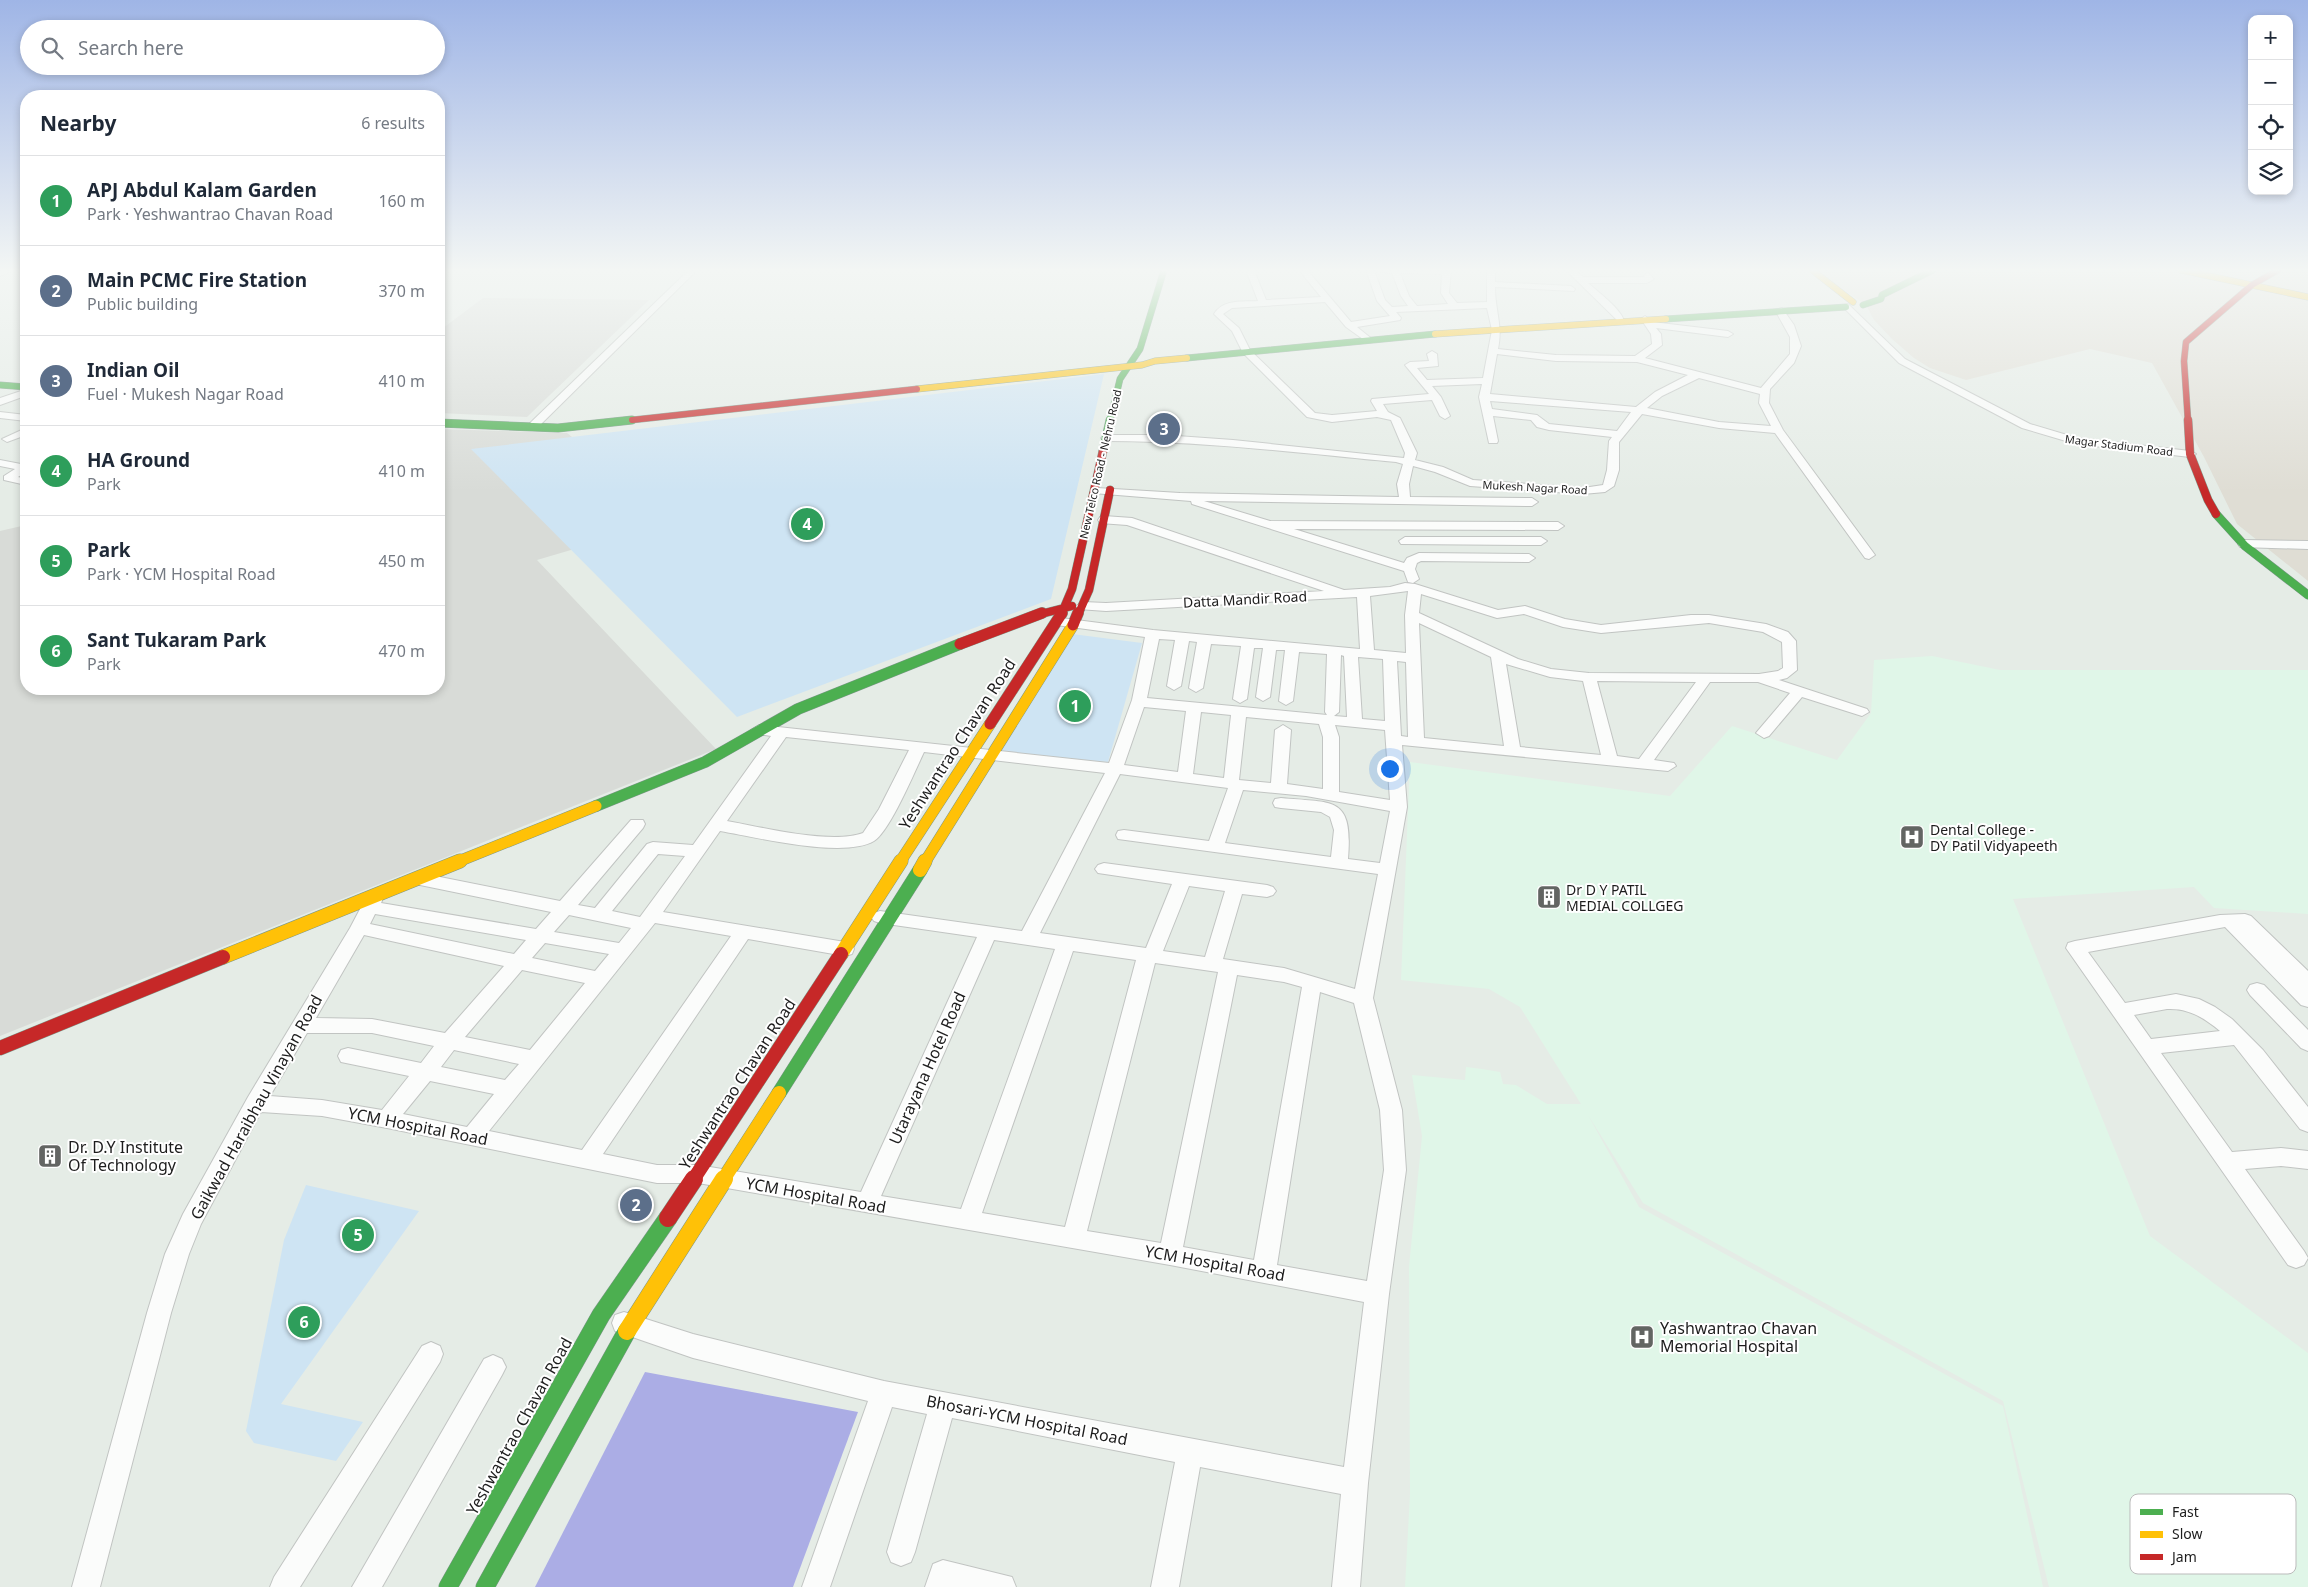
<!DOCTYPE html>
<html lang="en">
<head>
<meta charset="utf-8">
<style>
	:root { --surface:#fff; --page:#f2f2f3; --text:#1f2937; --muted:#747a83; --line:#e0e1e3; --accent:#636563 }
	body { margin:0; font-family:"Noto Sans",sans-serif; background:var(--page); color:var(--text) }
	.controls { position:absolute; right:15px; top:15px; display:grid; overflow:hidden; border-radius:10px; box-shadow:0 2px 8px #0003 }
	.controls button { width:45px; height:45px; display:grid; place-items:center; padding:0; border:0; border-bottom:1px solid var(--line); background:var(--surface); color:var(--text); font:25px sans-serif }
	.you { position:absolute; left:1389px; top:768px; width:18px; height:18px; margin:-12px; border:4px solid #fff; border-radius:50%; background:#1a73e8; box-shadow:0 0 0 8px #1a73e833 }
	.badge { display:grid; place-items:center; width:32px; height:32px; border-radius:50%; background:var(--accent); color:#fff; font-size:16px; font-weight:700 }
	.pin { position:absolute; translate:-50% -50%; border:2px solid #fff; box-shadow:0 1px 5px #0006 }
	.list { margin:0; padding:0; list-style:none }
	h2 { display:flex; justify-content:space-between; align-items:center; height:65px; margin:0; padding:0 20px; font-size:21px }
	h2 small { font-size:16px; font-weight:400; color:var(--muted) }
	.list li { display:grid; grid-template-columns:32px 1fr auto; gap:15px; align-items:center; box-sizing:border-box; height:90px; padding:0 20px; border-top:1px solid var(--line) }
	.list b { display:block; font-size:19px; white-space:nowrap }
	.list p { margin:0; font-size:16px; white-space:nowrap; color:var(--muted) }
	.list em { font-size:16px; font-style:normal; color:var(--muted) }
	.icon { flex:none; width:28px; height:28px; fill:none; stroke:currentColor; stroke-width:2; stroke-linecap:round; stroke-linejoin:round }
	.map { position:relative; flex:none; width:2308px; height:1587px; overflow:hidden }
	.search { position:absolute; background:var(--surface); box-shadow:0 2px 8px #0003; left:20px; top:20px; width:425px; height:55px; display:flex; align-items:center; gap:12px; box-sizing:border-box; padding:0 18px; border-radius:28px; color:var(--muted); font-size:19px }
	.panel { position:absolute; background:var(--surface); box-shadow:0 2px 8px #0003; left:20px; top:90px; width:425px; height:605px; border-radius:20px }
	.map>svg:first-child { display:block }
	.residential { fill:#d8dbd7 }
	.industrial { fill:#dfddd4 }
	.education { fill:#e0f6e8 }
	.park { fill:#cee4f3 }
	.pitch { fill:#abade5 }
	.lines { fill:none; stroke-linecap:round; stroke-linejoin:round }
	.street-casing { stroke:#c1c4c2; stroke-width:2 }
	.fast-far4-casing { stroke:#7c9789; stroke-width:7 }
	.fast-far3-casing { stroke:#7c9789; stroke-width:9 }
	.fast-far2-casing { stroke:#7c9789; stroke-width:12 }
	.fast-far1-casing { stroke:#7c9789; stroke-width:15 }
	.fast-casing { stroke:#7c9789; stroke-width:19 }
	.slow-far3-casing { stroke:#7c9789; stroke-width:7 }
	.slow-far2-casing { stroke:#7c9789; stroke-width:12 }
	.slow-far1-casing { stroke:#7c9789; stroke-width:15 }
	.slow-casing { stroke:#7c9789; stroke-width:19 }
	.jam-far4-casing { stroke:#7c9789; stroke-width:7 }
	.jam-far3-casing { stroke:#7c9789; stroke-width:9 }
	.jam-far2-casing { stroke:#7c9789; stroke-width:12 }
	.jam-far1-casing { stroke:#7c9789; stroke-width:15 }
	.jam-casing { stroke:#7c9789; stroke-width:19 }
	.street { fill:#fbfcfb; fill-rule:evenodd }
	.fast-far4 { stroke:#4caf50; stroke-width:6 }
	.fast-far3 { stroke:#4caf50; stroke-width:8 }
	.fast-far2 { stroke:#4caf50; stroke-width:11 }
	.fast-far1 { stroke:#4caf50; stroke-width:14 }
	.fast { stroke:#4caf50; stroke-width:18 }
	.slow-far3 { stroke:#ffc107; stroke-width:6 }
	.slow-far2 { stroke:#ffc107; stroke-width:11 }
	.slow-far1 { stroke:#ffc107; stroke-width:14 }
	.slow { stroke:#ffc107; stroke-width:18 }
	.jam-far4 { stroke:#c62828; stroke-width:6 }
	.jam-far3 { stroke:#c62828; stroke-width:8 }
	.jam-far2 { stroke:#c62828; stroke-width:11 }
	.jam-far1 { stroke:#c62828; stroke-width:14 }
	.jam { stroke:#c62828; stroke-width:18 }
	.labels { text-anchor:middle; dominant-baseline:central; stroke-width:4; stroke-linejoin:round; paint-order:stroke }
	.far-street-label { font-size:11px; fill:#1d1d1d; stroke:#fff }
	.street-label { font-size:14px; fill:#1d1d1d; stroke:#fff }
	.poi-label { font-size:14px; fill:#1d1d1d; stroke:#fff; text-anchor:start }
	.near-street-label { font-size:16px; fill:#1d1d1d; stroke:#fff }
	.near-poi-label { font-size:16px; fill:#1d1d1d; stroke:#fff; text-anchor:start }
	.key { fill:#fff; stroke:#bbb; stroke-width:1 }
	.key-label { font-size:14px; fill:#1d1d1d }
</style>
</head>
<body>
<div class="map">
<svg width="2308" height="1587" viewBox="0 0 2308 1587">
	<rect width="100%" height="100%" fill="#e5ece6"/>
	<path class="residential" d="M483,298l166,2 -122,117 -88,-4v-82z
		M439,429l128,4 109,86 -139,41 179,189 -716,287v-505l26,-6v164h413z"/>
	<path class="industrial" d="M1814,270h494v311l-71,-57 -33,-67 -52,-94 -62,-14 -124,31 -36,-12 -16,-10 -22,-19 -18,-19 -8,-15z"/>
	<path class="education" d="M1932,656l68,14h308v244l-94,-6 -20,-21 -181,12 137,337 158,117v234h-259l-46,-186 -360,-198 -55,-88 51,92 364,199 40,181h-638l5,-93 -1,-227 13,-131 -10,-61 53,5 1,-13 16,2 18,3 3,12 13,1 31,19h34l-61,-97 -31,-18 -88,-9 9,-218 260,34 62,-70 105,34 34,-47 3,-53z"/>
	<path class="park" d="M1104,374l-53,225 -314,118 -266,-268z
		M1072,634l70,9 -34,119 -112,-10z
		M306,1185l113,26 -138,193 82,18 -27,39 -82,-18 -8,-12 38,-191z"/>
	<path class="pitch" d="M645,1372l213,40 -65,175h-258z"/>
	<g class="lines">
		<defs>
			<path id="street" d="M3,270h10l-13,6v-5z
				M689,270h8l-162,160h-8v-4z
				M1246,270h8l12,30 55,-3 -22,-27h8l44,52 39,-6 -13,-15 -11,-31h8l11,30 7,7 16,-1 -7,-10 -9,-23 -11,-1 -4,-2h74l-2,23 8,10 30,-1v-32h8v12l76,4 4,3 -1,2 -79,-4c0,24 8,38 3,62l58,6 79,1 17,-12 -1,-10 -10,-15 4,-3 7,6 76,9 5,3 -5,3 -72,-9 5,6 1,11 -17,13 116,30 29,-34v-17l-15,-27 7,-2 12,17 7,21 -7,17 -24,26 -1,14 14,27 92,125 -6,4 -4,-1 -90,-125 -56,-5 -77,-14 -23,28v28l-5,16 -9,6 -22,2 -113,-8 -35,-14 -22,-6 -4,18 1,13 122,1 6,4 -6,4 -328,-5 66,20 288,1 6,4 -6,4 -264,-1 110,34 3,-5 12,-5 110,1 6,4 -6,4 -108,-1 -4,2 -2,6 4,10 -6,4 -5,-1 -4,-11 -212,-67 -1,-3 -98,-8 -2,-2 6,-3 83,5 219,4 -2,-13 6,-20 -7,-2c-97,-9 -193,-21 -290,-21l-5,-3 5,-3h57l70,5 171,18 1,-5 -14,-33 -14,-3 -45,5 -25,-5 -64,-64 -11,-22 -18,-17c9,-15 28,-12 44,-13zM1400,273l42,1 -1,19 7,11 -31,2 -8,-10zM1325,302l21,25 21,15 5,-3 -15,-12 43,-7 1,-2 -5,-6 91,-4 5,22 -9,48 -56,2 -10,-12 21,-2 -1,-12 -5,-3 -5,3 2,7 -19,1 -5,3 24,29 -57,5 -1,2 6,10 -45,4 -17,-2 -65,-63 -11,-22 -16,-14 9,-6zM1497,354l59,7 81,1 51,13 -33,17 -19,15 -146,-13zM1699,378l61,16 -1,9 12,23 -52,-4 -72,-14 15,-12zM1482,384l-3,13 10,46h8l1,-2 -5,-25 38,4 6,7 12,3 63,7 -3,4 -2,29 -4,15 -20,3 -110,-8 -30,-13 -28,-7 2,-7 -17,-35 -12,-6 -5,-8 49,-4 8,16 5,3 5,-3 -9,-19 -9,-11zM1490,401l141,11 -14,19 -68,-7 -12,-9 -45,-6z
				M1566,270h9l8,7h62l-1,-2 4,-2 6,6 -7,4h-59c9,8 37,29 36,40l-3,1z
				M1848,304l57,55 125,65 47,14 113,13 6,3 -6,3 -114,-13 -54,-16 -123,-65 -54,-54 -1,-2z
				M21,391l4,1v4l-25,9v-7z
				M0,412l26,3v6l-26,-3z
				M26,428v7l-19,7 -5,-3z
				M0,460l26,5v7l-8,5 8,2v6l-22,-5v-4l11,-7 -15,-3z
				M1104,516l28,2 212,72 46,-3 15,-4 10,1 83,26 27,-4 40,13 36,6 90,-10h18l57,9 22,8 8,9 1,29 -10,8 -8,2 88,29 2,3 -7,4 -60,-19 -33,39 -5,2 -8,-5 34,-40 -32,-11h-48l-56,78 20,3 2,3 -8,5 -266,-26 5,62 -34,191 29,112 4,60 -17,124 -21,189 -8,104h-28l9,-93 -141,-27 -21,120h-28l24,-125 -223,-44 -37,134 -4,10 -10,4 -10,-4 -4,-10 40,-138 -35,-7 -62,180h-28l66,-186 -175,-43 -78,-27 -3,-8 3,-8 9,-3 69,22 191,47 460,86 20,-165 -194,-37 -472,-82h-41l-270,-55 -65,-12 -61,-4 -60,112 -12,30 -18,59 -71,274h-28l75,-274 18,-59 18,-40 65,-117 102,-169 19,-36 6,-2 6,2 3,4 -3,7 155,26 15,-17 -131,-27 -6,-2 -3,-4 3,-4 6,-2 140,28 71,-81h12l2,4 -2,4 -65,77 17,3 52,-64 6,-2 40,3 78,-109 -17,-3 -3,-3 8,-5 350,38 23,-63 13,-63 -89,-12 -2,-3 2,-3 5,-1 92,12 207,19 -3,-52 -251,14 -28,-2 -2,-3 7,-4 23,1 218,-12 -197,-66 -27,-2 -2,-3 2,-3zM1408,591l-3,24 1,38 -32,-3 -4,-54zM1421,594l76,24 27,-4 39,13 38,6 108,-10 54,9 19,10 1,26 -5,3 -19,3 -170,-1 -38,-4 -33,-10 -99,-46zM1419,623l72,34 13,89 -80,-8zM1159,639l16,1 -8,46 7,4 7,-4 8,-45 8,1 -8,46 7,4 7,-4 8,-44 30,2 -8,53 7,4 7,-4 7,-51h9l-7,49 7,4 7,-4 6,-47h9l-6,51 7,4 7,-4 6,-49 28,2 -2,58 2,3 -180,-17zM1341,655l3,1 3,61 -13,-1 5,-4zM1358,657l25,2 2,62 -23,-2zM1397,661l9,1 2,75 -7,-1zM1506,664l44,13 33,4 18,74 -81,-8zM1597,681l99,1 -57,77 -22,-3zM1144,707l42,4 -8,61 -54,-7zM1201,712l30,3 -7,63 -31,-4zM1246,717l73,7 4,13v52l-36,-5 4,-54 -8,-5 -8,5 -4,53 -32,-3zM1335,725l50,5 5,70 -51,-8v-55zM786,737l123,13 -30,59 -16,24c-32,12 -101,-6 -136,-12zM924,752l181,21 -83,158 -142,-20 -6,2 -3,4 3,4 6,2 97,14 -116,255 -163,-27h-41l-54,-11 145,-215 97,17 7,-2 2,-5 -2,-5 -7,-2 -182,-30 57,-81c35,6 124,28 154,10 16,-10 41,-70 50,-89zM1120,774l108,14 -19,53 -85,-11 -6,1 -2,4 2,4 260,35 -23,115 -71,-21 -61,-9 19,-65 25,3 6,-2 3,-4 -3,-4 -6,-2 -163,-22 -6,2 -3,4 3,4 74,11 -26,64 -106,-15zM1243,790l63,6 84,15 -10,52 -32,-4c5,-63 -13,-56 -67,-61l-6,1 -2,4 2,4 6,1 40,4 9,5 4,13 -3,27 -106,-14zM658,854l27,2 -45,61 -28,-6zM1189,886l36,5 -20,66 -42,-6zM375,914l151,26 -12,14 -144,-30zM569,915l62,13 -12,15 -65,-11zM655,923l76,13 -149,214 -93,-19zM364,935l140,31 -59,67 -73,-14 -56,-1zM994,940l61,9 -94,260 -80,-13zM545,943l64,11 -14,17 -63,-13zM1073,951l63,9 -71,267 -83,-14zM1155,963l63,9 -57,271 -74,-12zM522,970l63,13 -55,67 -65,-13zM1237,975l47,7 18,5 -48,273 -71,-13zM1320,992l34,11 26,107 4,60 -17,111 -90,-16zM307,1033h65l62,13 -13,17 -73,-15 -7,2 -3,6 3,6 68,14 -27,34 -60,-10 -52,-4zM454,1050l65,14 -14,16 -64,-13zM430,1081l64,13 -27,33 -64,-13z
				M1405,537h136l6,4 -6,4 -140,-1 -2,-3z
				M2244,540l64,1v8l-68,-2 -2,-3z
				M2245,914l6,2 57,55v36l-7,-2 -76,-78 -137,25 37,51 51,-9 23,5 16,8 17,12 31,31 45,57v25l-8,-3 -66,-84 -73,8 71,99 49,-4 27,3v18l-27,-3 -36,3 59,82 4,7 -4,7 -8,3 -8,-3 -222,-317 2,-5 7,-2 145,-26zM2167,1009c21,-1 36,8 53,22l-69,8 -17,-24z
				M2257,983l7,2 44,45v21l-7,-3 -51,-53 -3,-5 3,-5z
				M431,1342l9,4 3,8 -3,8 -140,225h-30l4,-10 148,-231z
				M493,1355l9,4 4,8 -4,8 -120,212h-30l132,-228z
				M943,1560l69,17 4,10h-91l8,-23z"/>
			<path id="fast-far4" d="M1863,305l18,-6 1,-4 51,-25
				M1666,319l180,-12
				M1187,358l248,-24
				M0,385l26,2
				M621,421l11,-1
				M1110,421l10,-42 20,-30 24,-79"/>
			<path id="fast-far3" d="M439,423l119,5 74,-8
				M1103,451l7,-31
				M2216,514l29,32 63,49"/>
			<path id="fast-far2" d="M596,806l109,-44 93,-53 162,-65"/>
			<path id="fast-far1" d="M779,1093l141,-223"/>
			<path id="fast" d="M448,1587l153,-272 67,-97
				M485,1587l142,-256"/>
			<path id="slow-far3" d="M1812,270l41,32
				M2181,270l127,27
				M1435,334l231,-15
				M917,389l225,-24 13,-4 32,-3"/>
			<path id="slow-far2" d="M457,862l139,-56
				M900,862l90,-138
				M925,862l148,-237"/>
			<path id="slow-far1" d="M920,870l5,-9
				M841,954l60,-93
				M223,957l237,-96
				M723,1180l56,-87"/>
			<path id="slow" d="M627,1331l97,-152"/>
			<path id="jam-far4" d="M632,420l285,-31
				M2188,421l-4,-60 2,-19 66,-57 26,-15"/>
			<path id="jam-far3" d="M2188,420l2,34 18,46 8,14
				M1037,615l35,-9
				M1061,615l11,-26 31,-138
				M1078,615l11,-25 21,-100"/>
			<path id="jam-far2" d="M1073,625l5,-12
				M960,644l82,-31
				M990,724l72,-111"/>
			<path id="jam-far1" d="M0,1048l223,-91
				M693,1180l148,-226"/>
			<path id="jam" d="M668,1218l26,-39"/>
		</defs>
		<use href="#street" class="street-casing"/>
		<use href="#fast-far4" class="fast-far4-casing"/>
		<use href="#fast-far3" class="fast-far3-casing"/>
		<use href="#fast-far2" class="fast-far2-casing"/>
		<use href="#fast-far1" class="fast-far1-casing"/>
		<use href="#fast" class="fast-casing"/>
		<use href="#slow-far3" class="slow-far3-casing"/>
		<use href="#slow-far2" class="slow-far2-casing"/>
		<use href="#slow-far1" class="slow-far1-casing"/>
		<use href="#slow" class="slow-casing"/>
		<use href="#jam-far4" class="jam-far4-casing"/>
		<use href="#jam-far3" class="jam-far3-casing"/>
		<use href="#jam-far2" class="jam-far2-casing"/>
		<use href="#jam-far1" class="jam-far1-casing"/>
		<use href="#jam" class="jam-casing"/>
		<use href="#street" class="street"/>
		<use href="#fast-far4" class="fast-far4"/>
		<use href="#fast-far3" class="fast-far3"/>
		<use href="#fast-far2" class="fast-far2"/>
		<use href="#fast-far1" class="fast-far1"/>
		<use href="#fast" class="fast"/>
		<use href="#slow-far3" class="slow-far3"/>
		<use href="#slow-far2" class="slow-far2"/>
		<use href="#slow-far1" class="slow-far1"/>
		<use href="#slow" class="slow"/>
		<use href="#jam-far4" class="jam-far4"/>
		<use href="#jam-far3" class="jam-far3"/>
		<use href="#jam-far2" class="jam-far2"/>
		<use href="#jam-far1" class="jam-far1"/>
		<use href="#jam" class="jam"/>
	</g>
	<linearGradient id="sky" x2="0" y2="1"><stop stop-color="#9fb5e6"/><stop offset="0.55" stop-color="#f3f6f4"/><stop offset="1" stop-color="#f3f6f4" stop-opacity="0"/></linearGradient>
	<rect width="2308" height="492" fill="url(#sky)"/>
	<defs>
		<symbol id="hospital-square" viewBox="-11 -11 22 22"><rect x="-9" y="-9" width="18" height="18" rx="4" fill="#636563" stroke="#fff"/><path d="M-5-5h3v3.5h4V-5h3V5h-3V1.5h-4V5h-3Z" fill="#fff"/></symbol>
		<symbol id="building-square" viewBox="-11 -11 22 22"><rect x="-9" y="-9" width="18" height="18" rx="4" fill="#636563" stroke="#fff"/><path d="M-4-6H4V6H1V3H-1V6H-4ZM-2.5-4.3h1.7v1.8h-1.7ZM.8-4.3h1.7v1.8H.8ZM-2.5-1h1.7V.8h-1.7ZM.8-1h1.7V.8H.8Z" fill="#fff"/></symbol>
	</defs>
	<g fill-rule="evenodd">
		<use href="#hospital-square" x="1898" y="823" width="28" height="28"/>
		<use href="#building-square" x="1535" y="883" width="28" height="28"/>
		<use href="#building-square" x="36" y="1142" width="28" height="28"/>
		<use href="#hospital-square" x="1628" y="1323" width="28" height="28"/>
	</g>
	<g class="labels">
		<g class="far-street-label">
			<text transform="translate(2119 445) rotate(7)">Magar Stadium Road</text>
			<text transform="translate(1100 464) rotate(-77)">New Telco Road - Nehru Road</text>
			<text transform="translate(1535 487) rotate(3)">Mukesh Nagar Road</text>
		</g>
		<g class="street-label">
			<text transform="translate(1245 599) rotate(-3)">Datta Mandir Road</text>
		</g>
		<g class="poi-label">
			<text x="1930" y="829">Dental College -<tspan x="1930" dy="16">DY Patil Vidyapeeth</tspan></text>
			<text x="1566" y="889">Dr D Y PATIL<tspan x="1566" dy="16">MEDIAL COLLGEG</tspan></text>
		</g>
		<g class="near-street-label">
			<text transform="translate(957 744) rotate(-57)">Yeshwantrao Chavan Road</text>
			<text transform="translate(927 1068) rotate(-66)">Utarayana Hotel Road</text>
			<text transform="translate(737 1084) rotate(-57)">Yeshwantrao Chavan Road</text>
			<text transform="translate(256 1107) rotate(-61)">Gaikwad Haraibhau Vinayan Road</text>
			<text transform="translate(418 1126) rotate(11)">YCM Hospital Road</text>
			<text transform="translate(816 1195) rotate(10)">YCM Hospital Road</text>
			<text transform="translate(1215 1263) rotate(10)">YCM Hospital Road</text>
			<text transform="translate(1027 1420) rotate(11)">Bhosari-YCM Hospital Road</text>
			<text transform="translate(519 1426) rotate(-61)">Yeshwantrao Chavan Road</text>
		</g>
		<g class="near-poi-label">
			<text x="68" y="1147">Dr. D.Y Institute<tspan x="68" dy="18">Of Technology</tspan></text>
			<text x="1660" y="1328">Yashwantrao Chavan<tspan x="1660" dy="18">Memorial Hospital</tspan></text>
		</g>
	</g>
	<rect x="2130" y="1494" width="166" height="80" rx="8" class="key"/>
	<rect x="2140" y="1509" width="23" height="6" fill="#4caf50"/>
	<rect x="2140" y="1531" width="23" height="7" fill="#ffc107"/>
	<rect x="2140" y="1554" width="23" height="6" fill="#c62828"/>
	<g class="key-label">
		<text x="2172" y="1517">Fast</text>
		<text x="2172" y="1539">Slow</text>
		<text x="2172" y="1562">Jam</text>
	</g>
</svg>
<div class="controls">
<button>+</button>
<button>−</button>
<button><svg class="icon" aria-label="locate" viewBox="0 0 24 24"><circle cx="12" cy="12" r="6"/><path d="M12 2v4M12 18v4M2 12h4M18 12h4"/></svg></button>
<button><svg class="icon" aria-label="layers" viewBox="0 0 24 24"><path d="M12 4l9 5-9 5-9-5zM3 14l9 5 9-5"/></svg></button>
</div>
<div class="you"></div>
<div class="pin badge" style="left:1075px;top:706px;background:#2e9e5b">1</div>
<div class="pin badge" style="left:636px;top:1205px;background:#5c6f8a">2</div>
<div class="pin badge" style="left:1164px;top:429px;background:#5c6f8a">3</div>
<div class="pin badge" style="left:807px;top:524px;background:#2e9e5b">4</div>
<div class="pin badge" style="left:358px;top:1235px;background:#2e9e5b">5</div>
<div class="pin badge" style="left:304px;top:1322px;background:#2e9e5b">6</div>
<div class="search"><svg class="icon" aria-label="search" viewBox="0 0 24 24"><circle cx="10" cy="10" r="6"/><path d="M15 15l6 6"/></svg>Search here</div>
<section class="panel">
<h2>Nearby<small>6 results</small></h2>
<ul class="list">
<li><span class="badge" style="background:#2e9e5b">1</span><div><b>APJ Abdul Kalam Garden</b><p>Park · Yeshwantrao Chavan Road</p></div><em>160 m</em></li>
<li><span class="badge" style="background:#5c6f8a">2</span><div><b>Main PCMC Fire Station</b><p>Public building</p></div><em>370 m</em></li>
<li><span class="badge" style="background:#5c6f8a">3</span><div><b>Indian Oil</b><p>Fuel · Mukesh Nagar Road</p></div><em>410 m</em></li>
<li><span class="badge" style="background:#2e9e5b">4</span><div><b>HA Ground</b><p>Park</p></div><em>410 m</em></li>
<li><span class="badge" style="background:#2e9e5b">5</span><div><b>Park</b><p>Park · YCM Hospital Road</p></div><em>450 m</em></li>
<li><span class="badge" style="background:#2e9e5b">6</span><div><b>Sant Tukaram Park</b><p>Park</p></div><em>470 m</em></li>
</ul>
</section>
</div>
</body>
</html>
